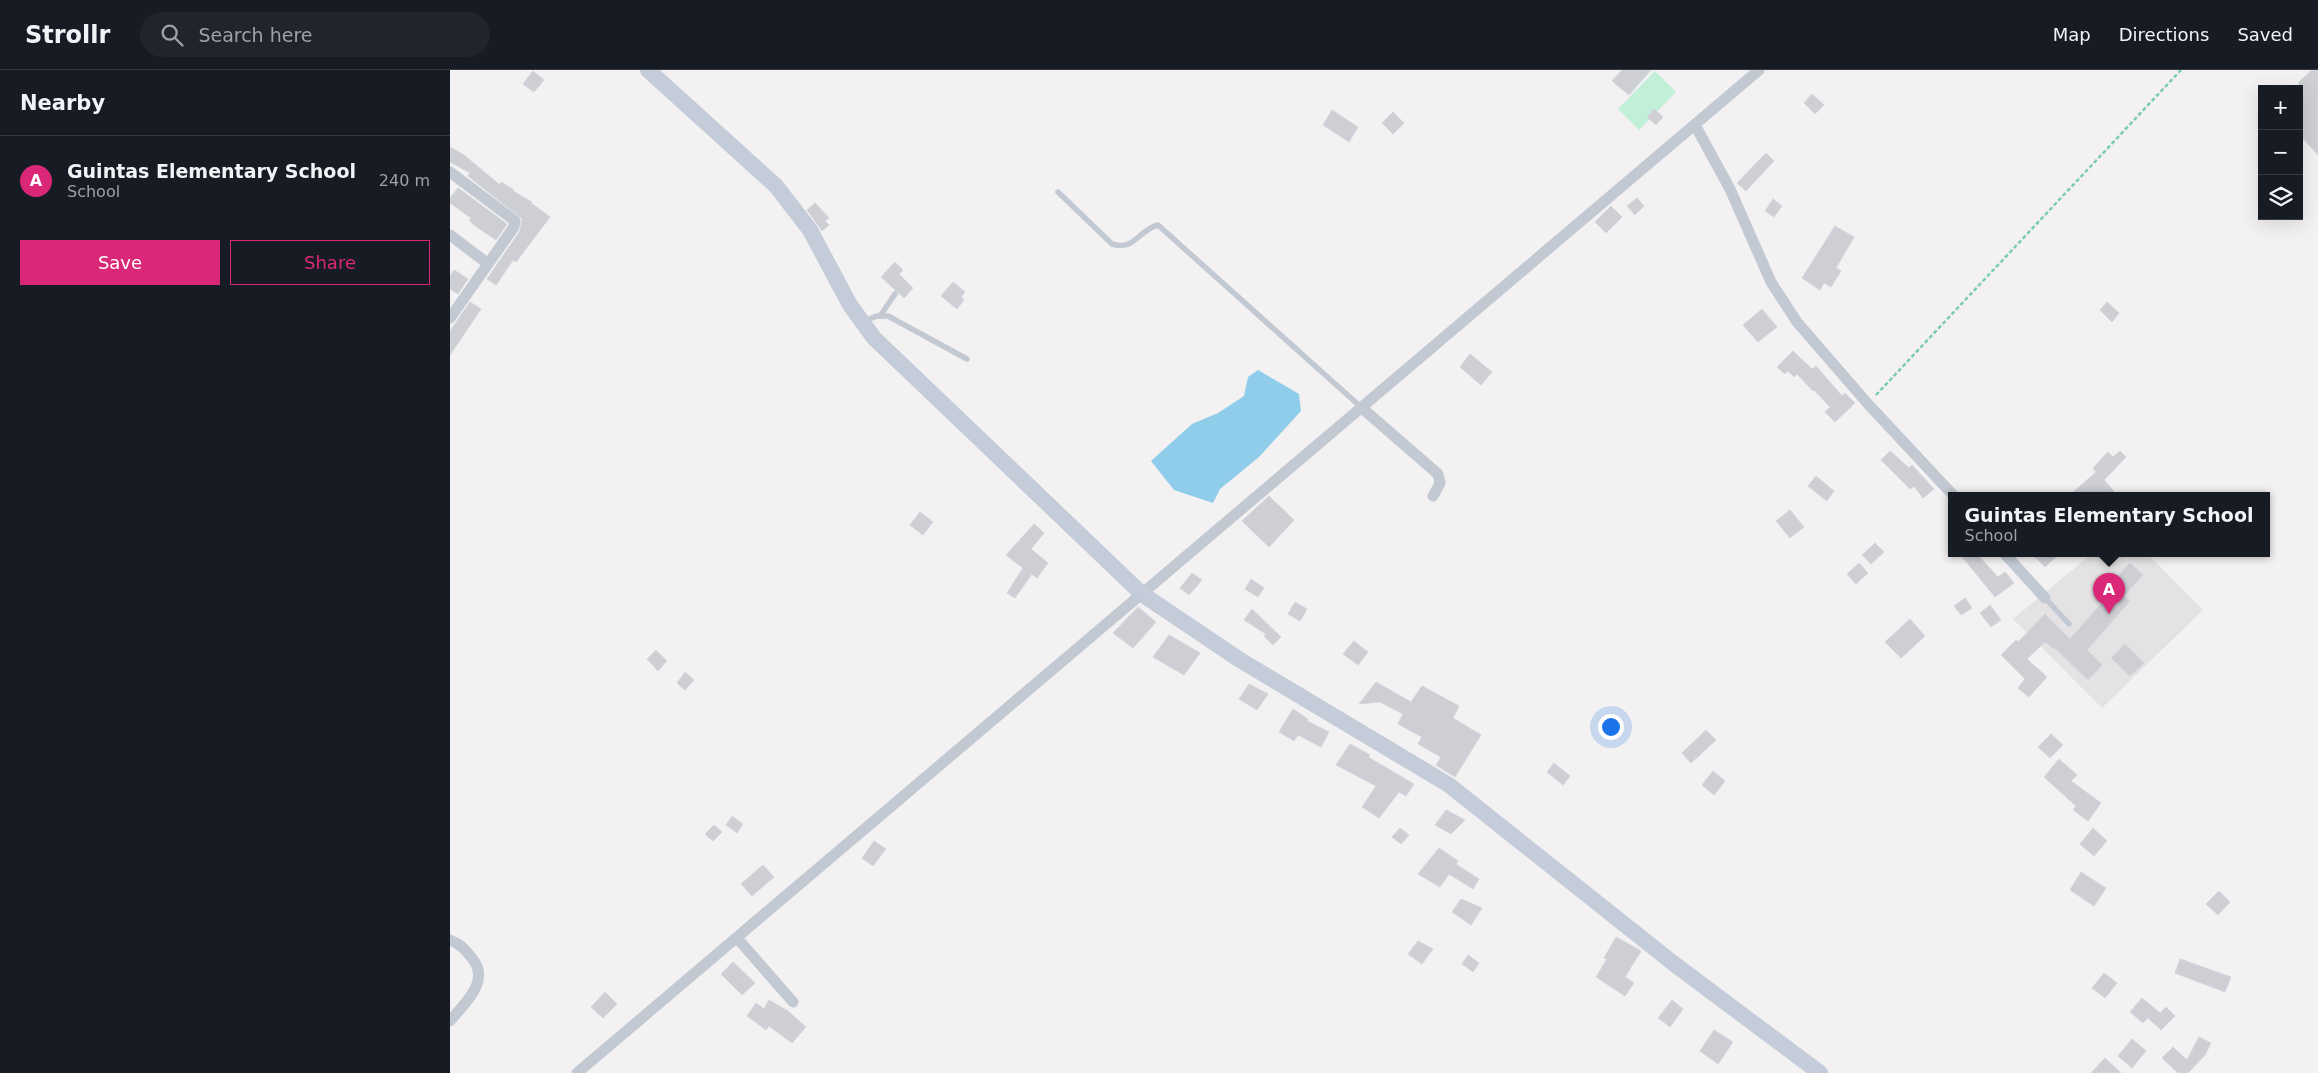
<!DOCTYPE html>
<html lang="en">
<head>
<meta charset="utf-8">
<style>
	:root { --surface:#171b24; --page:#20242c; --text:#f1f3f6; --muted:#9ea1a6; --line:#363941; --accent:#db2777 }
	body { margin:0; font-family:"DejaVu Sans",sans-serif; background:var(--page); color:var(--text) }
	.controls { position:absolute; right:15px; top:15px; display:grid; overflow:hidden; border-radius:0px; box-shadow:0 5px 20px #0002 }
	.controls button { width:45px; height:45px; display:grid; place-items:center; padding:0; border:0; border-bottom:1px solid var(--line); background:var(--surface); color:var(--text); font:25px sans-serif }
	.you { position:absolute; left:1160px; top:656px; width:18px; height:18px; margin:-12px; border:4px solid #fff; border-radius:50%; background:#1a73e8; box-shadow:0 0 0 8px #1a73e833 }
	.badge { display:grid; place-items:center; width:32px; height:32px; border-radius:50%; background:var(--accent); color:#fff; font-size:16px; font-weight:700 }
	.pin { position:absolute; translate:-50% -41px; filter:drop-shadow(0 1px 2px #0008) }
	.pin::after { content:''; position:absolute; top:26px; width:18px; height:15px; background:inherit; clip-path:polygon(0 0,100% 0,50% 100%) }
	.popup { position:absolute; left:1498px; top:422px; width:322px; height:65px; box-sizing:border-box; display:grid; place-content:center; border-radius:0px; background:var(--surface); filter:drop-shadow(0 1px 4px #0005); font-size:16px; white-space:nowrap; color:var(--muted) }
	.popup b { font-size:19px; color:var(--text) }
	.popup::after { content:''; position:absolute; left:50%; top:100%; margin-left:-10px; border:10px solid transparent; border-top-color:var(--surface) }
	.list { margin:0; padding:0; list-style:none }
	h2 { display:flex; justify-content:space-between; align-items:center; height:65px; margin:0; padding:0 20px; font-size:21px }
	h2 small { font-size:16px; font-weight:400; color:var(--muted) }
	.list li { display:grid; grid-template-columns:32px 1fr auto; gap:15px; align-items:center; box-sizing:border-box; height:90px; padding:0 20px; border-top:1px solid var(--line) }
	.list b { display:block; font-size:19px; white-space:nowrap }
	.list p { margin:0; font-size:16px; white-space:nowrap; color:var(--muted) }
	.list em { font-size:16px; font-style:normal; color:var(--muted) }
	.actions { display:flex; gap:10px; padding:15px 20px }
	.actions a { flex:1; padding:11px 0; border:1px solid var(--accent); border-radius:0px; text-align:center; font-size:18px; color:var(--accent) }
	.actions .main { background:var(--accent); color:#fff }
	.icon { flex:none; width:28px; height:28px; fill:none; stroke:currentColor; stroke-width:2; stroke-linecap:round; stroke-linejoin:round }
	.map { position:relative; flex:none; width:1868px; height:1003px; overflow:hidden }
	header { display:flex; align-items:center; gap:30px; box-sizing:border-box; height:70px; padding:0 25px; background:var(--surface); border-bottom:1px solid var(--line) }
	header strong { font-size:24px }
	nav { display:flex; gap:28px; margin-inline-start:auto; font-size:18px }
	.search { width:350px; height:45px; background:var(--page); display:flex; align-items:center; gap:12px; box-sizing:border-box; padding:0 18px; border-radius:28px; color:var(--muted); font-size:19px }
	main { display:flex }
	aside { flex:1; background:var(--surface) }
	.map>svg:first-child { display:block }
	.education { fill:#e4e2e3 }
	.green { fill:#c1efd8 }
	.water { fill:#8fcdeb }
	.building { fill:#cecfd5; stroke:#d5d6dc }
	.lines { fill:none; stroke-linecap:round; stroke-linejoin:round }
	.path { stroke:#79cdae; stroke-width:2.5; stroke-dasharray:4 2.5; stroke-linecap:butt }
	.lane { stroke:#c2c9d2; stroke-width:5.5 }
	.street { stroke:#c2c9d2; stroke-width:11 }
	.secondary { stroke:#c4ccd9; stroke-width:16 }
</style>
</head>
<body>
<header>
<strong>Strollr</strong>
<div class="search"><svg class="icon" aria-label="search" viewBox="0 0 24 24"><circle cx="10" cy="10" r="6"/><path d="M15 15l6 6"/></svg>Search here</div>
<nav><a>Map</a><a>Directions</a><a>Saved</a></nav>
</header>
<main>
<aside>
<h2>Nearby<small></small></h2>
<ul class="list">
<li><span class="badge">A</span><div><b>Guintas Elementary School</b><p>School</p></div><em>240 m</em></li>
</ul>
<div class="actions"><a class="main">Save</a><a>Share</a></div>
</aside>
<div class="map">
<svg width="1868" height="1003" viewBox="0 0 1868 1003">
	<rect width="100%" height="100%" fill="#f3f1f1"/>
	<path class="education" d="M1643,483h54l56,57 -101,98 -89,-89z"/>
	<path class="green" d="M1205,1l21,21 -37,38 -21,-21z"/>
	<path class="water" d="M808,300l41,24 2,17 -42,46 -39,32 -7,14 -39,-13 -23,-29 41,-37 26,-11 26,-17 4,-19z"/>
	<path class="building" d="M1172,0h29l-22,25 -17,-14z
		M1862,0h6v85l-19,-21v-52z
		M83,1l11,9 -10,12 -11,-8z
		M1362,24l12,11 -9,9 -11,-11z
		M1204,39l9,8 -7,8 -9,-8z
		M882,40l26,17 -9,15 -26,-17z
		M943,42l11,11 -11,11 -11,-11z
		M0,77l14,8 36,30 1,-3 13,8 -1,1 19,11 -1,1 19,14 -34,45 -3,-2 -17,25 -9,-6 33,-48 2,-12 -54,-43 2,-3 -20,-11z
		M1316,83l8,8 -28,30 -9,-8z
		M8,118l49,36 -11,16 -22,-15 -5,-5 2,-2 -21,-15v-5z
		M1187,128l7,8 -9,9 -8,-9z
		M1323,129l9,7 -8,11 -9,-6z
		M365,133l14,15 -4,3 4,4 -7,6 -15,-21z
		M1161,136l11,11 -16,16 -11,-11z
		M1385,156l19,11 -18,31 5,3 -10,16 -7,-4 -4,7 -18,-12z
		M445,192l8,8 -4,4 14,14 -9,10 -23,-21z
		M4,200l14,9 -10,15 -8,-5v-13z
		M503,212l12,10 -4,5 3,3 -7,9 -16,-13z
		M20,232l11,7 -31,46v-24z
		M1657,232l12,11 -7,9 -12,-12z
		M1312,239l15,18 -19,15 -15,-17z
		M1343,281l19,18 4,-3 26,30 3,-3 10,10 -20,19 -10,-10 5,-5 -16,-17 -1,1 -16,-17 -3,3 -6,-6 -3,3 -8,-7z
		M1020,284l22,18 -11,13 -21,-18z
		M1440,381l19,17 3,-3 22,24 -11,9 -9,-12 -4,3 -29,-29z
		M1670,381l6,6 -22,23 13,15h-47l26,-23 -3,-4 15,-16 5,5z
		M1366,406l18,15 -7,10 -19,-15z
		M819,426l25,24 -25,27 -27,-26z
		M1340,440l14,17 -14,11 -14,-17z
		M470,442l13,10 -10,13 -13,-10z
		M584,454l10,9 -13,16 17,14 -11,15 -5,-4 -17,24 -8,-5 16,-25 -17,-13z
		M1425,473l9,9 -13,12 -9,-9z
		M1509,483h17l22,24 7,-5 9,11 -19,14z
		M1581,483h29l-15,14z
		M1409,493l9,10 -12,11 -9,-10z
		M1680,493l13,12 -19,21 6,5 -43,49 15,15 -14,15 -33,-32 -1,1 -9,-7 -18,17 20,18 -18,20 -11,-9 7,-9 -24,-24 15,-15 2,2 27,-28 25,25 50,-57 -4,-4z
		M742,503l10,7 -13,15 -9,-7z
		M801,509l13,9 -6,9 -13,-8z
		M1515,528l7,10 -11,7 -7,-9z
		M845,532l12,7 -7,12 -12,-7z
		M1540,535l11,15 -10,7 -11,-14z
		M688,537l18,15 -23,26 -20,-15z
		M802,539l29,28 -8,8 -9,-9 2,-2 -22,-14z
		M1460,549l15,17 -24,22 -16,-16z
		M719,565l31,18 -16,22 -31,-18z
		M904,571l14,11 -10,13 -15,-11z
		M1675,574l19,19 -14,13 -19,-18z
		M206,580l11,11 -9,10 -11,-12z
		M235,602l9,8 -9,10 -8,-7z
		M926,612l35,20 11,-16 37,20 -6,12 28,17 -26,42 -19,-12 5,-8 -23,-13 4,-7 -24,-13 5,-10 -23,-12 -21,2z
		M799,614l19,10 -11,16 -18,-11z
		M843,639l15,10 -1,2 22,11 -8,15 -23,-12 -4,6 -15,-9z
		M1256,660l10,10 -25,23 -9,-10z
		M1601,664l12,11 -13,13 -12,-11z
		M900,674l20,11 -2,2 46,27 -8,12 -7,-4 -20,26 -17,-11 14,-21 -40,-21z
		M1609,689l18,16 -6,6 30,22 -13,18 -15,-11 3,-4 -32,-29z
		M1104,693l16,13 -7,9 -16,-13z
		M1263,701l12,10 -11,14 -12,-10z
		M996,740l19,10 -14,14 -16,-9z
		M282,746l11,8 -6,9 -11,-8z
		M264,755l8,7 -9,9 -8,-7z
		M950,758l9,7 -8,9 -9,-7z
		M1643,758l14,13 -13,15 -14,-12z
		M424,771l12,8 -13,17 -11,-8z
		M989,778l19,13 -2,3 23,15 -6,10 -24,-15 -9,13 -22,-13z
		M313,795l11,12 -22,19 -11,-12z
		M1631,802l25,16 -12,18 -24,-16z
		M1769,821l11,11 -12,13 -12,-11z
		M1011,829l21,9 -11,17 -19,-13z
		M1166,867l25,14 -16,26 9,6 -9,13 -29,-19 11,-18 -3,-1z
		M968,871l15,8 -11,15 -14,-10z
		M1018,885l11,8 -6,9 -11,-8z
		M1730,889l51,18 -6,15 -50,-19z
		M283,892l22,21 -13,12 -21,-21z
		M1654,903l13,10 -12,15 -13,-10z
		M155,922l12,12 -14,14 -12,-11z
		M1692,928l18,15 6,-6 9,9 -14,14 -13,-12 -5,5 -13,-11z
		M319,930l19,11 18,16 -14,16 -23,-17 -3,4 -19,-14 9,-13 8,6z
		M1222,930l11,9 -13,18 -12,-9z
		M1264,960l19,12 -15,22 -18,-13z
		M1749,967l12,6 -6,12 -17,18h-10l-16,-15 11,-11 14,13z
		M1682,969l14,12 -14,17 -14,-12z
		M1655,988l16,15h-30z"/>
	<g class="lines">
		<path class="path" d="M1426,325l305,-325"/>
		<path class="lane" d="M608,122l54,52c23,7 26,-14 46,-19l204,183
			M430,246l15,-22
			M414,251l13,-5h11l79,43
			M1595,528l24,26"/>
		<path class="street" d="M1245,55l35,64 41,93 26,40 71,82 85,91
			M0,102l65,49 -1,6 -64,91
			M0,165l37,28
			M912,338l76,66 2,9 -7,13
			M1554,483l41,45
			M287,868l56,64
			M0,870c10,4 15,9 21,17 21,23 -6,46 -21,64
			M127,1003l1182,-1003"/>
		<path class="secondary" d="M198,0l128,116 34,44 40,75 24,33 268,256 98,66 209,125 224,178 147,110"/>
	</g>
</svg>
<div class="controls">
<button>+</button>
<button>−</button>
<button><svg class="icon" aria-label="layers" viewBox="0 0 24 24"><path d="M12 4l9 5-9 5-9-5zM3 14l9 5 9-5"/></svg></button>
</div>
<div class="you"></div>
<div class="pin badge" style="left:1659px;top:544px">A</div>
<div class="popup"><b>Guintas Elementary School</b>School</div>
</div>
</main>
</body>
</html>
